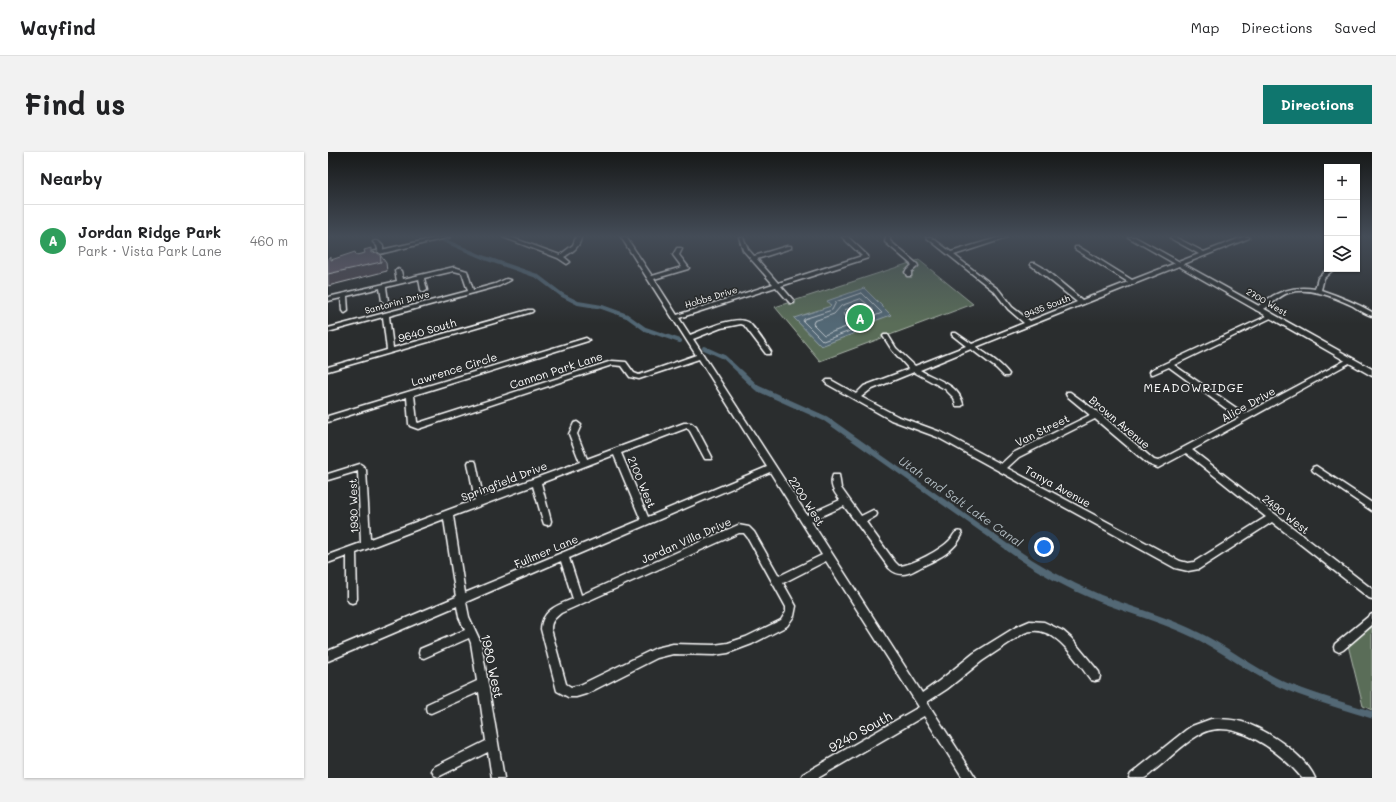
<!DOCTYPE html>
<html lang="en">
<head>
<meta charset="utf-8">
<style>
	:root { --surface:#fff; --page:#f2f2f2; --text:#202124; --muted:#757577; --line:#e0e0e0; --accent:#0f766e }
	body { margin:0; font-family:Mali,sans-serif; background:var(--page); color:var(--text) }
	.controls { position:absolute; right:12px; top:12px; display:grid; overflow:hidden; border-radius:0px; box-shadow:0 1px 3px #0004 }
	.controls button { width:36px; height:36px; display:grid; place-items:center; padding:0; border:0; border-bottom:1px solid var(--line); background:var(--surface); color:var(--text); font:20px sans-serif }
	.you { position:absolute; left:716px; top:395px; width:14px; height:14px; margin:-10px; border:3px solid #fff; border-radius:50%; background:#1a73e8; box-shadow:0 0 0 6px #1a73e833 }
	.badge { display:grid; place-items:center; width:26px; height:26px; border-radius:50%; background:var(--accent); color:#fff; font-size:13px; font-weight:700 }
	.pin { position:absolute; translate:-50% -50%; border:2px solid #fff; box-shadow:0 1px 4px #0006 }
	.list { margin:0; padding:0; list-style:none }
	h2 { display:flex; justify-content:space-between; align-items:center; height:52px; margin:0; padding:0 16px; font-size:17px }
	h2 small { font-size:13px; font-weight:400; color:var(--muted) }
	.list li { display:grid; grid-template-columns:26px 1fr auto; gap:12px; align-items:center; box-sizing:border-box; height:72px; padding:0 16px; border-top:1px solid var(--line) }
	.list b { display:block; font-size:15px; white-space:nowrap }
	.list p { margin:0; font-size:13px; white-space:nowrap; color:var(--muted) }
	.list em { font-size:13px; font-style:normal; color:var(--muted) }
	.icon { flex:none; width:22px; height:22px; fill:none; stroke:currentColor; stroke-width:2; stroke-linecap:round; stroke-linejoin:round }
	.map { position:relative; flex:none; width:1044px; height:626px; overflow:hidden; border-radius:0px }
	header { display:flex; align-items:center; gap:24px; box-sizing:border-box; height:56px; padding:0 20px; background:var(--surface); border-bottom:1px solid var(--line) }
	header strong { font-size:19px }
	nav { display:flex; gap:22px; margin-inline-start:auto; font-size:14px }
	.intro { display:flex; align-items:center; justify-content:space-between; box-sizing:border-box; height:96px; padding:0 24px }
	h1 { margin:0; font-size:28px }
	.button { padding:10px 18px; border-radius:0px; background:var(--accent); color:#fff; font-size:14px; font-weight:700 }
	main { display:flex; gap:24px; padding:0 24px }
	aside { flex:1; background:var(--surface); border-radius:0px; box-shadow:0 1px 3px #0004 }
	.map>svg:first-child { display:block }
	.green { fill:#5a6d58; stroke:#acb6ac }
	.water { fill:#526775; stroke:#97a4ac }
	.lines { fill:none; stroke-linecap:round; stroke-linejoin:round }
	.shore { stroke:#bac2c8; stroke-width:1 }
	.canal-far2 { stroke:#526775; stroke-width:4 }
	.canal-far1 { stroke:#526775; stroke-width:5.5 }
	.canal { stroke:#526775; stroke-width:7 }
	.minor-casing { stroke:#fff; stroke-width:3 }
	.major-casing { stroke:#fff; stroke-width:3 }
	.minor { fill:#2a2d2e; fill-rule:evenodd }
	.major { fill:#2a2d2e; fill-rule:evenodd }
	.shaded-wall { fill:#4d444e; stroke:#fff }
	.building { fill:#6e616f; stroke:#fff }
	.labels { text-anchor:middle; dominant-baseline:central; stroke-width:3.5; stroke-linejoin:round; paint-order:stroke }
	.far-street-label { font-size:9px; fill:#fff; stroke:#2a2d2e }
	.street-label { font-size:11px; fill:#fff; stroke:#2a2d2e }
	.neighbourhood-label { font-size:12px; letter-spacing:1px; fill:#fff; stroke:#2a2d2e }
	.water-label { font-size:12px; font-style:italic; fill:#b1bbc1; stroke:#2a2d2e }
	.near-street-label { font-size:13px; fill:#fff; stroke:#2a2d2e }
</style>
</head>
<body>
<header>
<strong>Wayfind</strong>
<nav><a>Map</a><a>Directions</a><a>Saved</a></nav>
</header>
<div class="intro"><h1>Find us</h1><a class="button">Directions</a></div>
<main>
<aside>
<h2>Nearby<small></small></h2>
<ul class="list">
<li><span class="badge" style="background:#2e9e5b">A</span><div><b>Jordan Ridge Park</b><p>Park · Vista Park Lane</p></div><em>460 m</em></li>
</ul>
</aside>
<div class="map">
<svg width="1044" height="626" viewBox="0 0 1044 626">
	<rect width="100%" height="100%" fill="#2a2d2e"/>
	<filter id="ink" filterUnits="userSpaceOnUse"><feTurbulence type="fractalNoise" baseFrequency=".025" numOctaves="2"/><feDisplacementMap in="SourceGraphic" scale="8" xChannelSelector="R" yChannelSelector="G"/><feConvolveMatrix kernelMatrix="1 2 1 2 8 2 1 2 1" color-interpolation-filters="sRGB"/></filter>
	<g filter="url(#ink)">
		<path class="green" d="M591,108l54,44 -153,57 -45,-54z
			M1044,473v85l-9,-4 -15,-61z"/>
		<path class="water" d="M536,136l27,27 -36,13 3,4 -37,14 -27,-28 37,-12 -4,-5z"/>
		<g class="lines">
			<path class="shore" d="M534,141l20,20 -28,11 -4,7 -27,10 -20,-20 1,-2 28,-9 4,-8z
				M533,147l12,10v2l-21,9 -6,7 -22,8 -11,-11 1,-3 20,-7 7,-8z
				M531,154l3,1 -1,3 -17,6 1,-6z"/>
			<path class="canal-far2" d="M102,85h3
				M115,88l42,18 52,18 25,19 16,8 24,4 25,9 18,13 35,12
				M376,196l20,9 17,16"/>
			<path class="canal-far1" d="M412,220l17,16 69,31 184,130"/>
			<path class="canal" d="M681,396c28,20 59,37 90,50 32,13 66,21 97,37 32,15 59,39 92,52 27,11 56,19 84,28"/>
			<defs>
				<path id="minor" d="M175,85h7l50,18 13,-10 3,-8h5c-1,10 -9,15 -17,20l6,5 -3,2 -9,-6z
					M293,85h5l26,39 30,-9 -9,-12 4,-7h4l1,1 -3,6 10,13 -1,1 -34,10 23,36 96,-31 -30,-34 -4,-13h4l5,12 6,7 33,-10h4v2l-34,11 21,24 84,-27 -20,-19h6l20,19v2l-87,28 13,15v2h-4l-14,-16 -97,31 11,17c13,-5 45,-20 58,-13 5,4 19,24 23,30l-1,2h-4l-22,-29 -3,-1 -20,4 -28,11 114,176 33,-15c-6,-8 -11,-15 -7,-25h6l2,13 20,28 12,-6 3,2 1,2 -1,2 -10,6 29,40 4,4c12,0 43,-17 51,-26 4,-4 4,-10 11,-8l1,3c-8,17 -25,24 -41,32 -6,3 -12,7 -18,7 -6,0 -10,-2 -14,-6l-45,-62 -33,15 111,172 17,-12 35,-28 42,-26 14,-6 14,1 19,9 8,7 28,34 1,4 -1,4 -4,1 -4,-1c-16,-20 -37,-59 -67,-47l-42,28 -35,28 -20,13 49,76h-13l-39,-62 -106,62h-17l2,-4 116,-67 -93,-146 -43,22 13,23 -2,10 -7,10 -35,18 -24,9 -14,2 -41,-1 -16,4 -71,36 -10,3h-8l-11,-6 -16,-62c1,-19 17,-24 32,-30l-12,-38 -95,41 3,15 12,26 23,135h-12l-4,-26 -50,25 -4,-2 -2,-4 2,-4 52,-26 -7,-49 -48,21 -4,-1 -1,-4 1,-4 50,-23 -6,-38 -2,-5 -45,20 -4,-1 -1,-4 1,-4 45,-19 -6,-13 -2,-11 -129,55v-10l128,-54 -12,-78 -88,34 1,46 -2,3 -3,1 -3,-1 -2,-3v-43l-19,7v-8l33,-12 -3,-72 -30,9v-6l32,-10c3,1 4,3 6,6l4,69 105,-39 -7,-37 1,-2h6l1,2 7,34 97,-35 -11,-28 5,-11 3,-1 4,3 -4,9 10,25 97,-36h7l5,4 16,30 -1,2h-6l-15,-28 -3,-3 -66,25 27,64 119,-50 -68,-108 -60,20 -9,-2 -8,-11 -10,-1 -194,64 -8,-3 -1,-2 -2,-27 -79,25v-6l258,-78 3,2 -1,1 -174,54 3,27 1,1 194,-62 14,1 8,11 5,2 57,-20zM286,303l27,65 -176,73 -12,-77 80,-30 10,35 1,3 3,1 3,-1 1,-3 -10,-38zM442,320l52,83 -43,21 -25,-44 -5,-5 -11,-2 -157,70 -12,-37zM411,381h5l4,5 38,69v5l-5,8 -35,17 -18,6 -14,2 -41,-1 -17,4 -76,37 -9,2 -5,-3 -15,-55c0,-8 4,-11 10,-16z
					M558,85h4v4l27,23 1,2 -7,6v4h-4l-2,-4 7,-7 -27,-23z
					M598,85h5l20,15 49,-15h6v1l-52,17 45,35 13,17 18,14 47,-19 -46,-37v-2h4l7,4 40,33 46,-18 -53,-33v-2h4l53,33 67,-26 -29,-16v-1h5l29,15 39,-15h6v1l-273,109c12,8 25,16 33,27l-1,2h-4l-8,-8 -25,-19 -51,21c15,10 38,13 43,34l-1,2h-6l-2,-8 -9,-9 -31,-17 -44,18 -9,7 36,19 46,17 58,31 12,-11 77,-38 -23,-19 -1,-2 1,-2h3l29,21 55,47 4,1 81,-43 -70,-51 -16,7h-2l-1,-2 1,-2 118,-55h4v2l-99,48 71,49 103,-55h2l3,2 -161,89 180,139v10l-3,-1 -97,-76 -73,47 -11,2 -13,-3 -238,-131 -46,-17 -64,-36 -2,-2 2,-2h4l25,14 8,-8 45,-17 -17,-19 -9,-14 1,-1h4l8,13 19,18 51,-20 -14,-11v-2h4l16,11 52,-21 -16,-14 -13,-17zM767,267l53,45 10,4 28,-15 80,64 -72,45 -6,1 -8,-2 -173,-93 12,-11z
					M46,89h4l5,5v7h-4l-2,-7 -4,-4z
					M126,115l13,4 6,19 22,-6 11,-5 5,1 -12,6 -110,30 4,32 135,-38h4l1,1 -1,1 -204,59v-4l59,-17 -4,-33 -55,15v-4l140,-37 -6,-18 -8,-2 -30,7 3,12 -3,2 -3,-2 -2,-11 -33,8 2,14 -3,2 -3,-2 -2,-13 -33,8 1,15 -3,2 -3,-2 -1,-13 -13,3v-4l69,-16 -2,-10 3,-2 3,2 2,8z
					M999,117h7l-10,9 -3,12c18,6 35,13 51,22v4c-7,-2 -13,-6 -19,-10 -19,-9 -44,-20 -65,-13 -11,3 -21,19 -32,17l-1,-1c17,-16 37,-24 60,-20l3,-11z
					M988,314l56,37v8l-59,-40 -1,-2 1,-2z
					M1044,462v11l-29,25 -4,2 -4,-2 -1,-3 1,-3 34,-28z
					M883,567c11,0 20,0 31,3 24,7 63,33 73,56h-13c-21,-26 -71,-65 -105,-42 -15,9 -27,22 -41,33 -3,2 -8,8 -12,9 -4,0 -11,0 -15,0l2,-4 55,-44 6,-4z"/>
				<path id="major" d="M112,85h10l-83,20 -3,-2 3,-2z
					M800,85h7l237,132v7z"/>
			</defs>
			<use href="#minor" class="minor-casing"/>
			<use href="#major" class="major-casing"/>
			<use href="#minor" class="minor"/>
			<use href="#major" class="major"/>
		</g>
		<path class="shaded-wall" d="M50,100l8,11 1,8 -59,15v-12l50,-20z"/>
		<path class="building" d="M43,96v5l7,-1v2l2,-1 1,9 -53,12v-16l3,-1v3l24,-8 1,3 9,-2 -1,-3z"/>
	</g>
	<linearGradient id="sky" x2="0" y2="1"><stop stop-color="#171919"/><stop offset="0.49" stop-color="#444c57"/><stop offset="1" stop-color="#444c57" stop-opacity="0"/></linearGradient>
	<rect width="1044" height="172" fill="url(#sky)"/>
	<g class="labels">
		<g class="far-street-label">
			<text transform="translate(383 145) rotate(-17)">Hobbs Drive</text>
			<text transform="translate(69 150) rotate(-15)">Santorini Drive</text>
			<text transform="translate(939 150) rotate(30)">2700 West</text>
			<text transform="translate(719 154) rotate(-21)">9435 South</text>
		</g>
		<g class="street-label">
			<text transform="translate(99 178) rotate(-16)">9640 South</text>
			<text transform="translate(126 217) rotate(-17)">Lawrence Circle</text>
			<text transform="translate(228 218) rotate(-18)">Cannon Park Lane</text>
			<text transform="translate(920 252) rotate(-29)">Alice Drive</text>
			<text transform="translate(792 270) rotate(40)">Brown Avenue</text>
			<text transform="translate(714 278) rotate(-26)">Van Street</text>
			<text transform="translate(176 329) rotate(-21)">Springfield Drive</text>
			<text transform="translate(314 330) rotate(67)">2100 West</text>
			<text transform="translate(730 334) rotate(29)">Tanya Avenue</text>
			<text transform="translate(479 349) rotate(57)">2200 West</text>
			<text transform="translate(25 354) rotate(-92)">1930 West</text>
			<text transform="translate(958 362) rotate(38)">2490 West</text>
			<text transform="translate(358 388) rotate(-24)">Jordan Villa Drive</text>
			<text transform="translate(218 399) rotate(-23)">Fullmer Lane</text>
		</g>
		<g class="neighbourhood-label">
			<text x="866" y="235">MEADOWRIDGE</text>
		</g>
		<g class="water-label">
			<text transform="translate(633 349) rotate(35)">Utah and Salt Lake Canal</text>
		</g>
		<g class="near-street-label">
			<text transform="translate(165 514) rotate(78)">1980 West</text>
			<text transform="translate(532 579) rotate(-29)">9240 South</text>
		</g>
	</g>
</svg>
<div class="controls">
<button>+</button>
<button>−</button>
<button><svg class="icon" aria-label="layers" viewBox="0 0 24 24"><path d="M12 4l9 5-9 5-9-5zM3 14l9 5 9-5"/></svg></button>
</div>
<div class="you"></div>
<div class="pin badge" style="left:532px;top:166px;background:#2e9e5b">A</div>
</div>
</main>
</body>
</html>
